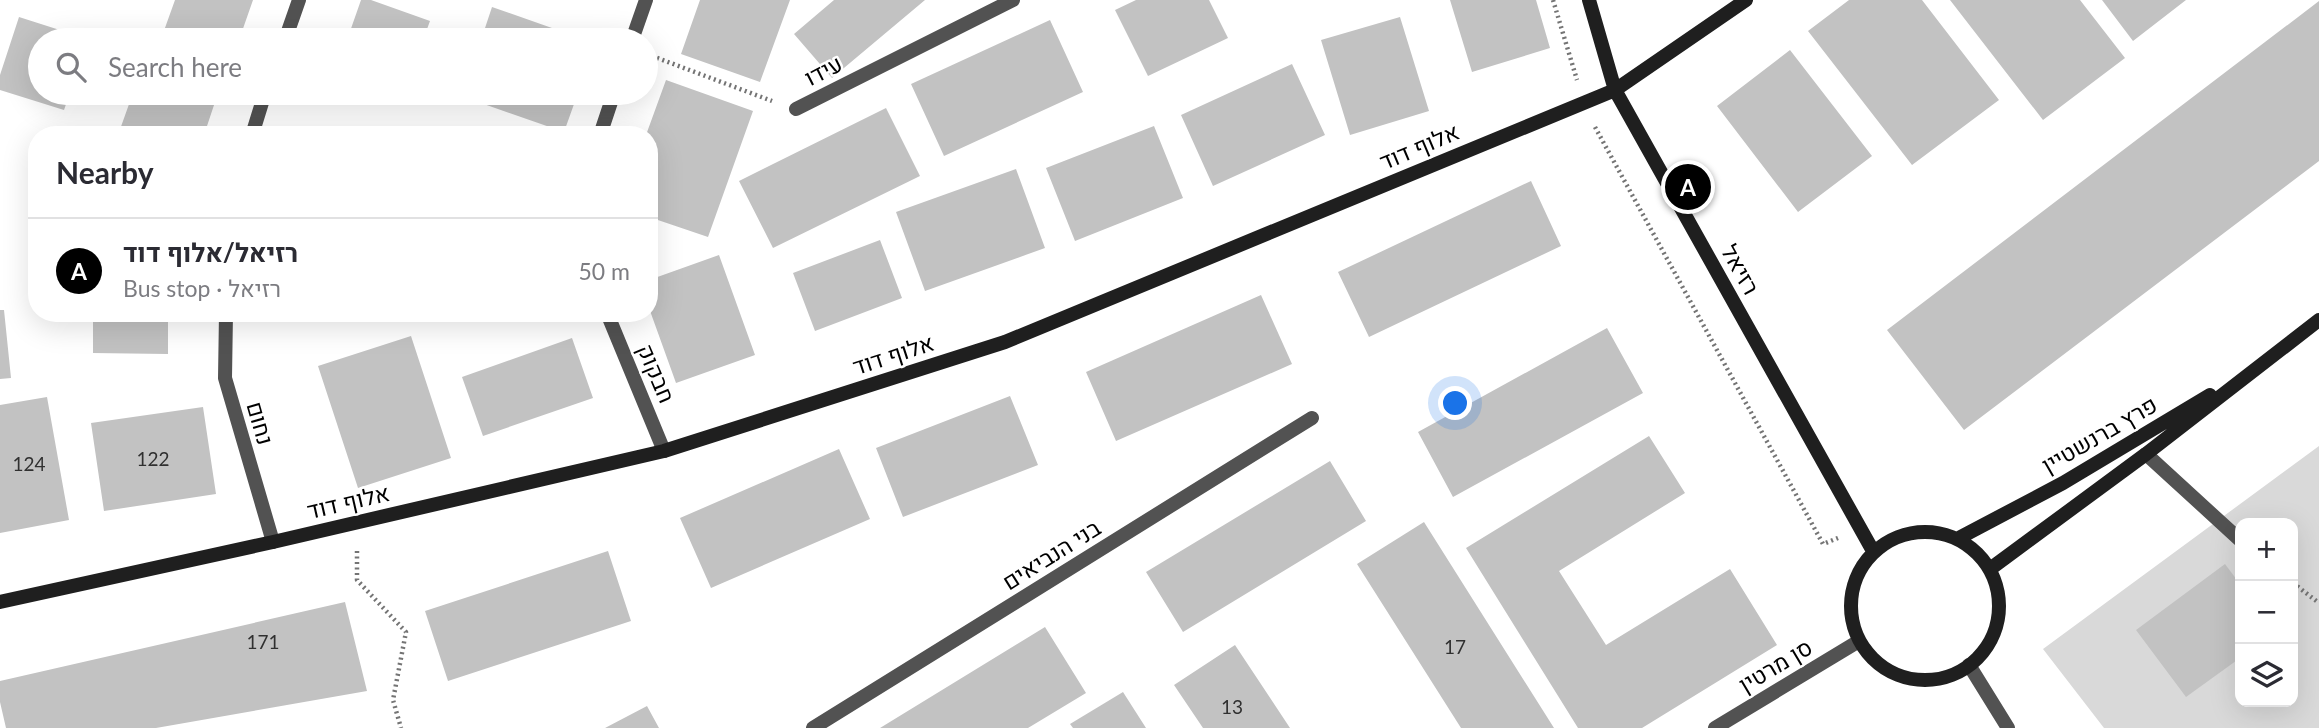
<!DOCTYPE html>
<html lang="en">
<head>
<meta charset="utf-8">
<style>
	:root { --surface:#fff; --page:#f7f7f7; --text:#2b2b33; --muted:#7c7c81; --line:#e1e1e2; --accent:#000 }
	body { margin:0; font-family:Lato,Heebo,sans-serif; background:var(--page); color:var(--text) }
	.controls { position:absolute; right:21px; bottom:21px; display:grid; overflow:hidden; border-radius:14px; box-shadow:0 7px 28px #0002 }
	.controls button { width:63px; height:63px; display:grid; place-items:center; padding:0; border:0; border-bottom:2px solid var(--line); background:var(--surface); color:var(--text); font:35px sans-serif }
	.you { position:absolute; left:1456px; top:404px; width:24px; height:24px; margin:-18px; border:5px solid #fff; border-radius:50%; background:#1a73e8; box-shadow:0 0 0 10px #1a73e833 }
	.badge { display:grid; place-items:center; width:46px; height:46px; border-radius:50%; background:var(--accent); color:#fff; font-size:23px; font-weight:700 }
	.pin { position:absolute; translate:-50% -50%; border:4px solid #fff; box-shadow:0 2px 7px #0006 }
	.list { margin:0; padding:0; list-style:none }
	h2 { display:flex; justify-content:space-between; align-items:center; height:91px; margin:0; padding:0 28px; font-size:30px }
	h2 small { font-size:23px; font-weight:400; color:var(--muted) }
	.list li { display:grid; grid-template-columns:46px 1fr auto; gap:21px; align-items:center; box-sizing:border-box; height:105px; padding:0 28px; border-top:2px solid var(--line) }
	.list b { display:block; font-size:26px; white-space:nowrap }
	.list p { margin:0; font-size:23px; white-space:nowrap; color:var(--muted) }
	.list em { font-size:23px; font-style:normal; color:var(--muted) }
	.icon { flex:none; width:38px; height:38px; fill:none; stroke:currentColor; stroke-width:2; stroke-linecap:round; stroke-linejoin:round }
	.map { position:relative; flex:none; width:2319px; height:728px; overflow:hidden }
	.search { position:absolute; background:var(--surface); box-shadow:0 7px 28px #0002; left:28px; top:28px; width:630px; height:77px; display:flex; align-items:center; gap:18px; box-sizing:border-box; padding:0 24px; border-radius:38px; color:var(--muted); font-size:26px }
	.panel { position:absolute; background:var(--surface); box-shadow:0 7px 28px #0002; left:28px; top:126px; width:630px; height:196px; border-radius:28px }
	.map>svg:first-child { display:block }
	.green { fill:#d9d9d9; fill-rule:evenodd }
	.building { fill:#c2c2c2 }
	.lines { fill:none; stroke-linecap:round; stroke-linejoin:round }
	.path { stroke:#747474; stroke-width:4.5; stroke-dasharray:2 3.5; stroke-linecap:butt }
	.lane { stroke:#525252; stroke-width:14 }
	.street { stroke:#525252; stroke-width:14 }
	.secondary { stroke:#1f1f1f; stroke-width:14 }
	.labels { text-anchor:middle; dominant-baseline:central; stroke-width:5; stroke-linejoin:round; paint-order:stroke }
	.number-label { font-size:19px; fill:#303030 }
	.street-label { font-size:23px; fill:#000; stroke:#fff }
</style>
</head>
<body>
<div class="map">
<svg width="2319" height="728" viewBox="0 0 2319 728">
	<rect width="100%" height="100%" fill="#fff"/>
	<path class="green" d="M2319,446v282h-215l-61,-79zM2240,523h53v179h-53z"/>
	<path class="building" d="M175,0h78l-14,40h-74l-4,-1z
		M361,0h10l59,21 -7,19h-76z
		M700,0h90l-30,82 -79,-28z
		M834,0h91l-93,78 -38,-44z
		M1136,0h73l19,38 -80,38 -33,-66z
		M1450,0h86l14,48 -78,24z
		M1849,0h73l77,100 -87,65 -104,-134z
		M1950,0h130l45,58 -82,62z
		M2102,0h84l-53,41z
		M2319,1v160l-355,269 -77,-100z
		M492,7l94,33h-105z
		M19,17l72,23h-51v53h30l-6,17 -64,-20v-15z
		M1400,17l29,94 -79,24 -29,-95z
		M1050,20l33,72 -139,64 -33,-72z
		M1790,50l82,106 -74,56 -81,-106z
		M1292,64l33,71 -112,51 -32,-71z
		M666,80l87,31 -45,126 -59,-20v-82h-3z
		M133,93h85l-14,42h-86z
		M375,93h29l-3,9z
		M462,93h116l-14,39 -103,-36z
		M886,108l34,68 -147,72 -34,-67z
		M1154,126l29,72 -108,43 -29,-73z
		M1016,169l29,79 -120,43 -29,-79z
		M1531,181l30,65 -192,91 -31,-65z
		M880,240l22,58 -87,33 -22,-58z
		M719,255l36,100 -79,28 -27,-75v-28z
		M1261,295l31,69 -176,77 -30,-69z
		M0,310h4l7,68 -11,1z
		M93,313h75v41l-75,-1z
		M305,313h36l-2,9z
		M1607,328l36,65 -190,104 -35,-65z
		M411,336l40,122 -93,30 -40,-122z
		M572,338l21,60 -110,38 -21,-59z
		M1010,396l28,69 -135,52 -27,-69z
		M47,397l22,123 -69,13v-128z
		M203,407l13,87 -112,17 -13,-88z
		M1649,436l36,57 -126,78 47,74 124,-76 47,76 -135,83h-64l-112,-180z
		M839,449l31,70 -159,69 -31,-70z
		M1330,461l36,60 -183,111 -37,-60z
		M1424,522l130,206h-93l-104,-164z
		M608,551l23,70 -183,60 -23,-70z
		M2225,564l15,20v74l-54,39 -50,-67z
		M345,602l22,89 -211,37h-150l-6,-26v-21z
		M1045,627l41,66 -58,35h-148z
		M1235,645l55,83h-87l-29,-43z
		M1123,692l23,36h-73l-3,-4z
		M647,706l12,22h-54z"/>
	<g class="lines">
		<path class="path" d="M1553,0l24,80
			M652,56l120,45
			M1595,127l228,417 15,-6
			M357,551v29l49,52 -13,68 8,28
			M2293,583l26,20"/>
		<path class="lane" d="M2146,454l94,86"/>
		<path class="street" d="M285,40l14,-40
			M632,40l14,-40
			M796,109l217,-109
			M252,135l13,-42
			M600,135l14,-42
			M226,313l-1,65 48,164
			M607,313l57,138
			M1969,665l39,63
			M813,728l499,-310
			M1715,728l144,-87"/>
		<path class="secondary" d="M1589,0l26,90 258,461
			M1851 606a74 74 0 1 1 148 0a74 74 0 1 1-148 0Z
			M1957,539l106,-56 147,-88
			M1990,569l156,-115 173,-134
			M0,602l273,-60 391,-91 341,-109 610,-252 131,-90"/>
	</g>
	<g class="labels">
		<g class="number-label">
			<text x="153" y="458">122</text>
			<text x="29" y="463">124</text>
			<text x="263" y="641">171</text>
			<text x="1455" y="646">17</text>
			<text x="1232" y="706">13</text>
		</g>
		<g class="street-label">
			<text transform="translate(823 70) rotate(-27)">עידו</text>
			<text transform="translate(1419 146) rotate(-23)">אלוף דוד</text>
			<text transform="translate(1741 269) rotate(61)">רזיאל</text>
			<text transform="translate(893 354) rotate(-18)">אלוף דוד</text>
			<text transform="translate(657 373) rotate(67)">חבקוק</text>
			<text transform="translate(261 423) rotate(74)">נחום</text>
			<text transform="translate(2099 434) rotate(-30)">פרץ ברנשטיין</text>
			<text transform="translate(348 501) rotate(-13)">אלוף דוד</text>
			<text transform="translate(1051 554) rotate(-32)">בני הנביאים</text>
			<text transform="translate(1775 665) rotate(-31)">סן מרטין</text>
		</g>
	</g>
</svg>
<div class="controls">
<button>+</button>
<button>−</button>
<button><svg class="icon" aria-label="layers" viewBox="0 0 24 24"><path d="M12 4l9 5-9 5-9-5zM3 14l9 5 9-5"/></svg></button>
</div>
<div class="you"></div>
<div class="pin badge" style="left:1688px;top:187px">A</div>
<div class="search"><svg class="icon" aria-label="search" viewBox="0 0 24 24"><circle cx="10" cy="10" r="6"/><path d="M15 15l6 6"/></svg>Search here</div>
<section class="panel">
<h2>Nearby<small></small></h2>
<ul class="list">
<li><span class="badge">A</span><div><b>רזיאל/אלוף דוד</b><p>Bus stop · רזיאל</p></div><em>50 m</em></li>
</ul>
</section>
</div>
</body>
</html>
